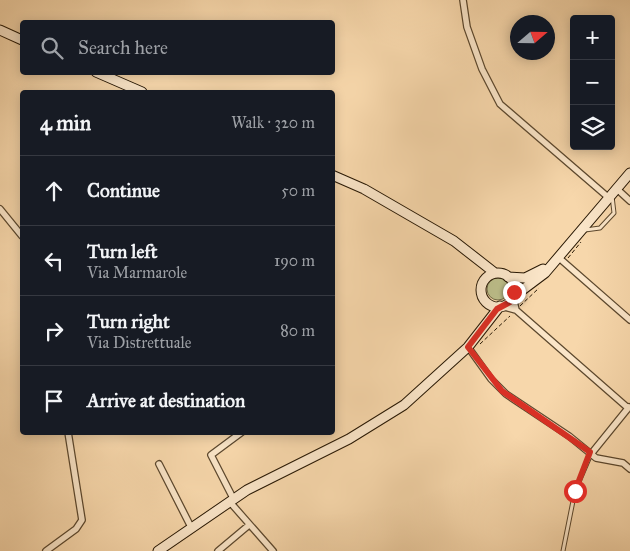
<!DOCTYPE html>
<html lang="en">
<head>
<meta charset="utf-8">
<style>
	:root { --surface:#171b24; --page:#242831; --text:#f1f3f6; --muted:#9ea1a6; --line:#363941 }
	body { margin:0; font-family:"IM FELL Great Primer",serif; background:var(--page); color:var(--text) }
	.controls { position:absolute; right:15px; top:15px; display:grid; overflow:hidden; border-radius:5px; box-shadow:0 2px 12px #0003 }
	.controls button { width:45px; height:45px; display:grid; place-items:center; padding:0; border:0; border-bottom:1px solid var(--line); background:var(--surface); color:var(--text); font:25px sans-serif }
	.compass { position:absolute; left:510px; top:15px; width:45px; height:45px; border-radius:50%; background:var(--surface); box-shadow:0 2px 12px #0003; rotate:70deg }
	.stop { position:absolute; width:15px; height:15px; margin:-11px; border:4px solid #d93025; border-radius:50%; background:#fff }
	.stop.end { background:#d93025; border-color:#fff; box-shadow:0 1px 5px #0008 }
	.list { margin:0; padding:0; list-style:none }
	h2 { display:flex; justify-content:space-between; align-items:center; height:65px; margin:0; padding:0 20px; font-size:21px }
	h2 small { font-size:16px; font-weight:400; color:var(--muted) }
	.list li { display:grid; grid-template-columns:32px 1fr auto; gap:15px; align-items:center; box-sizing:border-box; height:70px; padding:0 20px; border-top:1px solid var(--line) }
	.list b { display:block; font-size:19px; white-space:nowrap }
	.list p { margin:0; font-size:16px; white-space:nowrap; color:var(--muted) }
	.list em { font-size:16px; font-style:normal; color:var(--muted) }
	.icon { flex:none; width:28px; height:28px; fill:none; stroke:currentColor; stroke-width:2; stroke-linecap:round; stroke-linejoin:round }
	.map { position:relative; flex:none; width:630px; height:551px; overflow:hidden }
	.search { position:absolute; background:var(--surface); box-shadow:0 2px 12px #0003; left:20px; top:20px; width:315px; height:55px; display:flex; align-items:center; gap:12px; box-sizing:border-box; padding:0 18px; border-radius:5px; color:var(--muted); font-size:19px }
	.panel { position:absolute; background:var(--surface); box-shadow:0 2px 12px #0003; left:20px; top:90px; width:315px; height:345px; border-radius:5px }
	.map>svg:first-child { display:block }
	.green { fill:#bcbe8a; stroke:#726b47 }
	.lines { fill:none; stroke-linecap:round; stroke-linejoin:round }
	.lane-casing { stroke:#5c482e; stroke-width:5 }
	.street-casing { stroke:#5c482e; stroke-width:8 }
	.secondary-casing { stroke:#281804; stroke-width:11 }
	.path { stroke:#281804; stroke-width:1; stroke-dasharray:4 2.5; stroke-linecap:butt }
	.lane { stroke:#fae5c8; stroke-width:3 }
	.street { stroke:#fae5c8; stroke-width:5.5 }
	.secondary { stroke:#fae5c8; stroke-width:9 }
	.route { stroke:#d93025; stroke-width:6 }
</style>
</head>
<body>
<div class="map">
<svg width="630" height="551" viewBox="0 0 630 551">
	<rect width="100%" height="100%" fill="#f7d7ab"/>
	<filter id="stains"><feTurbulence type="fractalNoise" baseFrequency=".004" numOctaves="4"/><feColorMatrix values="0 0 0 0 .2 0 0 0 0 .09 0 0 0 0 .02 0 0 0 .5 -.17"/></filter>
	<radialGradient id="worn" r=".72"><stop offset=".6" stop-color="#630" stop-opacity="0"/><stop offset="1" stop-color="#630" stop-opacity=".3"/></radialGradient>
	<path class="green" d="M487 289a11 11 0 1 1 22 0a11 11 0 1 1-22 0Z"/>
	<g class="lines">
		<defs>
			<path id="lane" d="M585,230l15,-2 14,-15 -2,-17
				M563,551l12,-60 16,-37"/>
			<path id="street" d="M463,0l4,27 15,42 18,35 109,94
				M617,189l13,12
				M0,209l22,27
				M558,257l72,63
				M500,306l16,4 -3,-13
				M516,310l112,98
				M468,347l23,32 15,15 63,42 27,22 27,5 7,6
				M591,454l38,-47
				M159,464l32,63
				M233,498l-22,-43 31,-23
				M229,501l44,50
				M46,551l30,-22 6,-9 -14,-88
				M218,551l31,-26"/>
			<path id="secondary" d="M0,30l22,10
				M96,72l46,20
				M332,175l32,14 90,52 41,32
				M481 290a17 17 0 1 1 34 0a17 17 0 1 1-34 0Z
				M508,277l17,1 18,-9
				M513,297l32,-24 85,-100
				M158,551l89,-61 102,-51 55,-34 64,-58 32,-41"/>
		</defs>
		<use href="#lane" class="lane-casing"/>
		<use href="#street" class="street-casing"/>
		<use href="#secondary" class="secondary-casing"/>
		<path class="path" d="M568,258l13,-16
			M520,306l19,-18
			M480,344l30,-28"/>
		<use href="#lane" class="lane"/>
		<use href="#street" class="street"/>
		<use href="#secondary" class="secondary"/>
	</g>
	<g class="lines">
		<path class="route" d="M514,292l-4,10 -13,7 -29,38 34,44 88,61 -15,39"/>
	</g>
	<rect width="100%" height="100%" filter="url(#stains)"/>
	<rect width="100%" height="100%" fill="url(#worn)"/>
</svg>
<div class="controls">
<button>+</button>
<button>−</button>
<button><svg class="icon" aria-label="layers" viewBox="0 0 24 24"><path d="M12 4l9 5-9 5-9-5zM3 14l9 5 9-5"/></svg></button>
</div>
<svg class="compass" viewBox="-18 -18 36 36"><path d="M0-13l5 13h-10z" fill="#e53935"/><path d="M0 13l5-13h-10z" fill="#9ea1a6"/></svg>
<div class="stop" style="left:575px;top:491px"></div>
<div class="stop end" style="left:514px;top:292px"></div>
<div class="search"><svg class="icon" aria-label="search" viewBox="0 0 24 24"><circle cx="10" cy="10" r="6"/><path d="M15 15l6 6"/></svg>Search here</div>
<section class="panel">
<h2>4 min<small>Walk · 320 m</small></h2>
<ul class="list">
<li><svg class="icon" aria-label="ahead" viewBox="0 0 24 24"><path d="M12 20V5M6 11l6-6 6 6"/></svg><div><b>Continue</b></div><em>50 m</em></li>
<li><svg class="icon" aria-label="left" viewBox="0 0 24 24"><path d="M17 20v-9H6M10 6l-5 5 5 5"/></svg><div><b>Turn left</b><p>Via Marmarole</p></div><em>190 m</em></li>
<li><svg class="icon" aria-label="right" viewBox="0 0 24 24"><path d="M7 20v-9h11M14 6l5 5-5 5"/></svg><div><b>Turn right</b><p>Via Distrettuale</p></div><em>80 m</em></li>
<li><svg class="icon" aria-label="arrive" viewBox="0 0 24 24"><path d="M6 21V4h12l-3 4 3 4H6"/></svg><div><b>Arrive at destination</b></div></li>
</ul>
</section>
</div>
</body>
</html>
